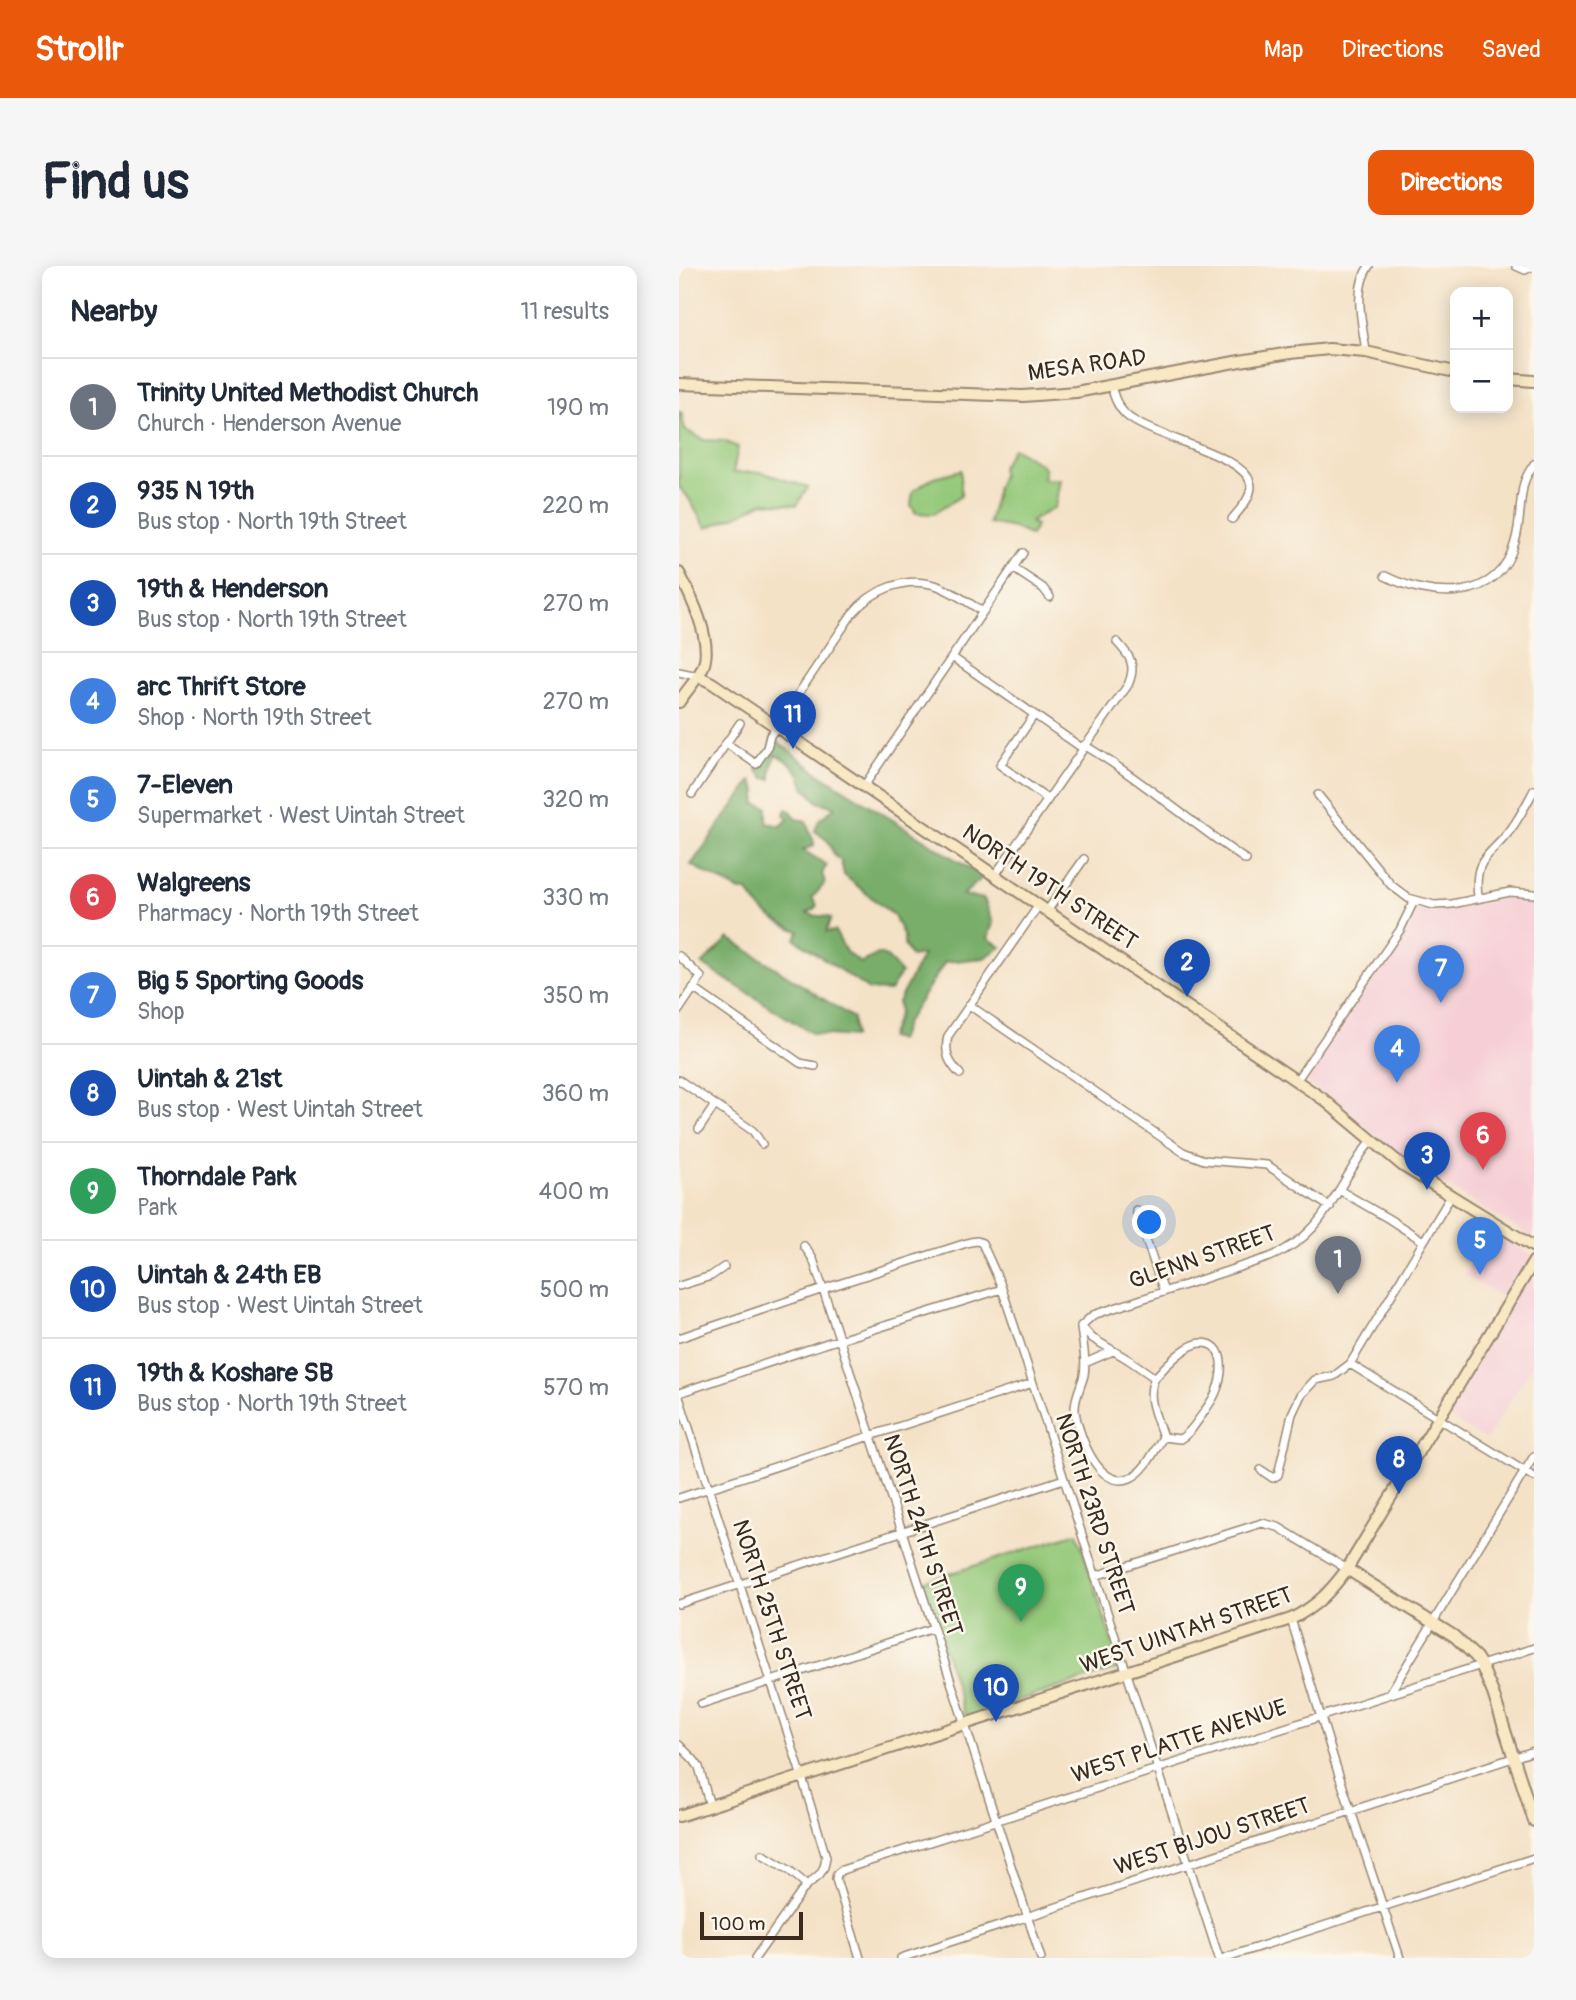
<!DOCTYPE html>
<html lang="en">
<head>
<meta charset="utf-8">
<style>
	:root { --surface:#fff; --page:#f6f6f7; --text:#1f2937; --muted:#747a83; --line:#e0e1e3; --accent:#ea580c }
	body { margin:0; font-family:Pangolin,sans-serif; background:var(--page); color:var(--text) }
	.controls { position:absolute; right:21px; top:21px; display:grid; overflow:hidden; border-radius:14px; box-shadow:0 4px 18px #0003 }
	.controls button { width:63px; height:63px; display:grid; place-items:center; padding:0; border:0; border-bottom:2px solid var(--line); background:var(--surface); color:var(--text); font:35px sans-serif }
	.scale { position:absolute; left:21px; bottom:18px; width:103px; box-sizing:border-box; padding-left:7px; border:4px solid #3b2a1e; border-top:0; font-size:19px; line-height:24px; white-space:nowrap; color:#3b2a1e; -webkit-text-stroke:5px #fbf7ec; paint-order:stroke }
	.you { position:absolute; left:471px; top:957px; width:24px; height:24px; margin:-18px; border:5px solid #fff; border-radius:50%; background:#1a73e8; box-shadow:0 0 0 10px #1a73e833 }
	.badge { display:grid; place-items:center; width:46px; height:46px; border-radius:50%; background:var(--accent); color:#fff; font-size:23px; font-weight:700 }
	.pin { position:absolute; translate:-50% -58px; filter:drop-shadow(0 2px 4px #0008) }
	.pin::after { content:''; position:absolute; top:37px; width:24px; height:21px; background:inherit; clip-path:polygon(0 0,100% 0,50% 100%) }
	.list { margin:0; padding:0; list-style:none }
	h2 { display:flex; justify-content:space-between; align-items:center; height:91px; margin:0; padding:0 28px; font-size:30px }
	h2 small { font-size:23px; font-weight:400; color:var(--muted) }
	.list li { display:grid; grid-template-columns:46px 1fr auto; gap:21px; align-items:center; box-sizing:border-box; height:98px; padding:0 28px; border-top:2px solid var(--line) }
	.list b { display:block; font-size:26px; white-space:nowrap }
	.list p { margin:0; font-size:23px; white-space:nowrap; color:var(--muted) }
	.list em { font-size:23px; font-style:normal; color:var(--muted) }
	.map { position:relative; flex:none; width:855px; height:1692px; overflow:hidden; border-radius:14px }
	header { display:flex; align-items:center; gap:42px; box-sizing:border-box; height:98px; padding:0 35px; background:var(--accent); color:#fff }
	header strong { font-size:33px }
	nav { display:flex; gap:38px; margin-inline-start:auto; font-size:24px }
	.intro { display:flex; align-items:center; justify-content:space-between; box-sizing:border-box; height:168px; padding:0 42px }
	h1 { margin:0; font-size:49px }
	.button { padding:18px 32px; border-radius:14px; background:var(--accent); color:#fff; font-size:24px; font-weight:700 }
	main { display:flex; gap:42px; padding:0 42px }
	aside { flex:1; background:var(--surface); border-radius:14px; box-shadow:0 4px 18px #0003 }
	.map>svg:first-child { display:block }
	.built { fill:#f6cfd6 }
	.green { fill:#95c97a; stroke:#687a4c; stroke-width:2 }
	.forest { fill:#78ad6a; stroke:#5a6c44; stroke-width:2 }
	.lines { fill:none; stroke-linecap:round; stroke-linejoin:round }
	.street-casing { stroke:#988672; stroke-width:10 }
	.secondary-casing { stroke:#988672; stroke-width:14 }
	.street { stroke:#fff; stroke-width:7 }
	.secondary { stroke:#f8e8c3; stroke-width:10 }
	.labels { text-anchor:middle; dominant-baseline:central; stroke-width:5; stroke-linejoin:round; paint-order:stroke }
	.street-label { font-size:23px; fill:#3b2a1e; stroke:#fbf7ec }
</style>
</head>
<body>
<header>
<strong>Strollr</strong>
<nav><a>Map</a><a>Directions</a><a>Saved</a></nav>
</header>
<div class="intro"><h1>Find us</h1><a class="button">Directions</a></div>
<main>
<aside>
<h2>Nearby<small>11 results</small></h2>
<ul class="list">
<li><span class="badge" style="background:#6b7280">1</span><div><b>Trinity United Methodist Church</b><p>Church · Henderson Avenue</p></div><em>190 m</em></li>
<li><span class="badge" style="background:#1a4fb4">2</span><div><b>935 N 19th</b><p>Bus stop · North 19th Street</p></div><em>220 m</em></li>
<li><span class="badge" style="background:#1a4fb4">3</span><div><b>19th &amp; Henderson</b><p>Bus stop · North 19th Street</p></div><em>270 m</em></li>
<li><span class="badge" style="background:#3f7fe0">4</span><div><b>arc Thrift Store</b><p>Shop · North 19th Street</p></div><em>270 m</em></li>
<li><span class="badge" style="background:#3f7fe0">5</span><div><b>7-Eleven</b><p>Supermarket · West Uintah Street</p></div><em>320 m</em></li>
<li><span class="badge" style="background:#e0444e">6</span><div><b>Walgreens</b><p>Pharmacy · North 19th Street</p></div><em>330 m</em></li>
<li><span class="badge" style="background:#3f7fe0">7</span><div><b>Big 5 Sporting Goods</b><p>Shop</p></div><em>350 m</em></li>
<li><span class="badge" style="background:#1a4fb4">8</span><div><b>Uintah &amp; 21st</b><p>Bus stop · West Uintah Street</p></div><em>360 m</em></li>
<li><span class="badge" style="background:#2e9e5b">9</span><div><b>Thorndale Park</b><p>Park</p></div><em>400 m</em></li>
<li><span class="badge" style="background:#1a4fb4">10</span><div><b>Uintah &amp; 24th EB</b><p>Bus stop · West Uintah Street</p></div><em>500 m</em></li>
<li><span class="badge" style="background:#1a4fb4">11</span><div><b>19th &amp; Koshare SB</b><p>Bus stop · North 19th Street</p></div><em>570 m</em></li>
</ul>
</aside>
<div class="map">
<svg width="855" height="1692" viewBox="0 0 855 1692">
	<rect width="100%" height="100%" fill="#fbf7ec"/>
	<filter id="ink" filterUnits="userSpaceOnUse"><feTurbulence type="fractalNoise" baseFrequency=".0143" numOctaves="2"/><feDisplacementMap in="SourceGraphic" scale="14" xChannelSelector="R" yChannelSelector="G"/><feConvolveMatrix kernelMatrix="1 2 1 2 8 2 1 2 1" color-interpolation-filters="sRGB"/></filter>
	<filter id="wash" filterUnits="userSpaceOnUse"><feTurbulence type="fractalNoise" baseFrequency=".00686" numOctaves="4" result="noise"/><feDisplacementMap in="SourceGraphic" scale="28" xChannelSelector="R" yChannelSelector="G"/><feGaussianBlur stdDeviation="1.57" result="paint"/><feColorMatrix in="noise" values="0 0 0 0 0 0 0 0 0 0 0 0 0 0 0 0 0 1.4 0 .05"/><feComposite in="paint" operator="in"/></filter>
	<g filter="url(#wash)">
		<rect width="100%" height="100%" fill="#f4e2c7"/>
		<path class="built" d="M833,631l22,2v337l-3,1 -135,-82 -17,-17 -75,-59 106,-153 5,-16 26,1z
			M812,963l43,28v106l-48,77 -51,-31 68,-111 -39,-23z"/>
		<path class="green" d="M0,146h2l4,18 19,10 20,1 14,6 -5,26 28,-1 47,15 -11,18 -34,-3 -24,13 -33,13 -18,-31 -9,-10z
			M334,182l28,16 4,5 -2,10 17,1 -5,27 -25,15 6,3 -5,11 -17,-8 -25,-5c5,-16 5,-33 13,-48l-1,-7z
			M282,204v26l-28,18 -17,-1 -5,-8 2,-14 21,-14z
			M398,1267l42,130 -2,6 -151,48 -2,-3 -40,-132z"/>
		<path class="forest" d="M93,471l46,36 165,104 -20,18 21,4 9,24 -5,15 13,9 -17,11 -39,4 -40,62 -6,16 -10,-2 10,-26 -1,-10 25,-47 -12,2 -7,-12v-8l-10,-21 -50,-41 -3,-14 -7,-6 -6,-14 -13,-10 4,-11 16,-13 -17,-5 -14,-15 -4,-13 -10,-11 -15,-9 -4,17v8l-7,-1 -7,-8 13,-20z
			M73,514l5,11 -2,12 12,4v16l14,3 7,-7 -4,-5 2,-5 5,2 6,8 8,2 3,4c0,8 7,13 6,21l-11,4 24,15 -5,8 3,10 -13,15 5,7 -2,4 -8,4c7,4 15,2 24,5l-5,14 9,-1 11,21 15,11 17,-9 9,3 14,16 -11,18 -21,-1 -74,-51 4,-8c-22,-8 -40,-19 -51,-40h-8l-49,-26z
			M50,672l124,80 1,19 -41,-3 -111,-70z"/>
	</g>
	<g filter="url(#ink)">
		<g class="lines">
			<defs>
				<path id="street" d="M837,0l9,4 8,-4
					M687,86c-3,-27 -14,-62 3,-86
					M432,120c3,10 6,20 14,28 24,24 126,40 126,73 -1,13 -12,23 -19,32
					M334,302l30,20 7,9
					M706,310c47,23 113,28 130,-34 6,-19 4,-40 9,-59 2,-7 6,-13 10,-19
					M273,391l130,91
					M0,406l19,4
					M355,449l-34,50 47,34
					M47,477l30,21 11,-16 3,-12 82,-122c20,-24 52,-38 83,-29 17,6 33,17 48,27
					M405,479c57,34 107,78 162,115
					M185,520l159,-233
					M13,528l48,-71
					M639,529l73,90 17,13 26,7 18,-1 58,-12 24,2
					M316,609l133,-190c9,-20 2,-29 -11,-43
					M799,631c-5,-42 13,-40 33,-68 9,-12 16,-26 23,-39
					M368,645l37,-52
					M0,690l22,21 -22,33
					M14,722l107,75 15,3
					M290,739l214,147 21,8 63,5 63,42
					M281,808c-11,-11 -16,-21 -12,-38l91,-131
					M0,814l74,51 9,13
					M617,815l104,-151 14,-29
					M20,863l16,-24
					M660,924l50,29 34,22
					M457,944l28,82
					M125,980l9,13 10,30 218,669
					M0,1020l32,-10 13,-9
					M402,1060l11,12 37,22 26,18c-10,19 2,40 8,59 -8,13 -18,35 -33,41 -32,13 -52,-45 -55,-67 -1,-13 6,-24 9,-36 3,-17 -2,-33 -3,-49z
					M402,1060l12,-11 177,-58c45,-19 56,-46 80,-85 7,-11 13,-23 22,-31
					M0,1072l144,-49 147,-47 7,-1 5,2 18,40 20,60 199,615
					M406,1097l28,-12
					M671,1098l184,113
					M476,1112c9,-11 32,-35 47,-35 26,0 20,34 14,49 -3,8 -9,15 -14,23 -7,9 -12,19 -22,24l-17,-2
					M0,1127l151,-51 16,-4 156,-49
					M0,1131l123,380 24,80 -2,10 -4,7 -15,13 -50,71
					M582,1204l12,8 5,-3 14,-61 9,-19 14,-15 19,-4 16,-12 101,-168
					M0,1232l354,-115
					M416,1310l167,-53 16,4 69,42
					M0,1338l385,-125
					M612,1353l44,144 65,195
					M711,1427l144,-237
					M22,1438l232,-76
					M0,1479l15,15 5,7 11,39
					M83,1588l27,16 18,15
					M181,1692l-24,-79 1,-5 5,-4 692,-222
					M222,1692l633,-207
					M545,1692l310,-100
					M852,1692l3,-1"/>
				<path id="secondary" d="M829,113l26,2
					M0,118l344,12 53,-4 164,-31 50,-8 39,-4 37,3 89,20
					M0,307c12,23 36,71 23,96 -6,12 -16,22 -23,33
					M19,410l14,7 611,416 80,67 131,81
					M668,1303l107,67 22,21 5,8 12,28 41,128
					M0,1550l612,-197c26,-13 39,-27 56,-50l187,-308"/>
			</defs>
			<use href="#street" class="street-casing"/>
			<use href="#secondary" class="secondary-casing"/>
			<use href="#street" class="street"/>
			<use href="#secondary" class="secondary"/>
		</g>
	</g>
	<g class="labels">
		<g class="street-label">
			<text transform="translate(408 99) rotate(-8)">MESA ROAD</text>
			<text transform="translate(371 621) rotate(34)">NORTH 19TH STREET</text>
			<text transform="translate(523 991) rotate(-19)">GLENN STREET</text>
			<text transform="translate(416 1248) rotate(72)">NORTH 23RD STREET</text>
			<text transform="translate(244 1269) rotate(72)">NORTH 24TH STREET</text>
			<text transform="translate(93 1354) rotate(72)">NORTH 25TH STREET</text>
			<text transform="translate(507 1364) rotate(-19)">WEST UINTAH STREET</text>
			<text transform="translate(500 1475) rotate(-18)">WEST PLATTE AVENUE</text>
			<text transform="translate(533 1570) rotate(-18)">WEST BIJOU STREET</text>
		</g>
	</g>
</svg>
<div class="controls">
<button>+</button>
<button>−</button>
</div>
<div class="scale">100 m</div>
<div class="you"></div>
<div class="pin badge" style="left:659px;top:1028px;background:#6b7280">1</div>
<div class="pin badge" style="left:508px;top:731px;background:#1a4fb4">2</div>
<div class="pin badge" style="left:748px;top:924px;background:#1a4fb4">3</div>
<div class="pin badge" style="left:718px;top:817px;background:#3f7fe0">4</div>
<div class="pin badge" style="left:801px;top:1009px;background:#3f7fe0">5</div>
<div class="pin badge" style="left:804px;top:904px;background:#e0444e">6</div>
<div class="pin badge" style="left:762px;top:737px;background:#3f7fe0">7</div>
<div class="pin badge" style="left:720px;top:1228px;background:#1a4fb4">8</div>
<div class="pin badge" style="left:342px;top:1356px;background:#2e9e5b">9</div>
<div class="pin badge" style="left:317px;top:1456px;background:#1a4fb4">10</div>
<div class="pin badge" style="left:114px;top:483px;background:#1a4fb4">11</div>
</div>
</main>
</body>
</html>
